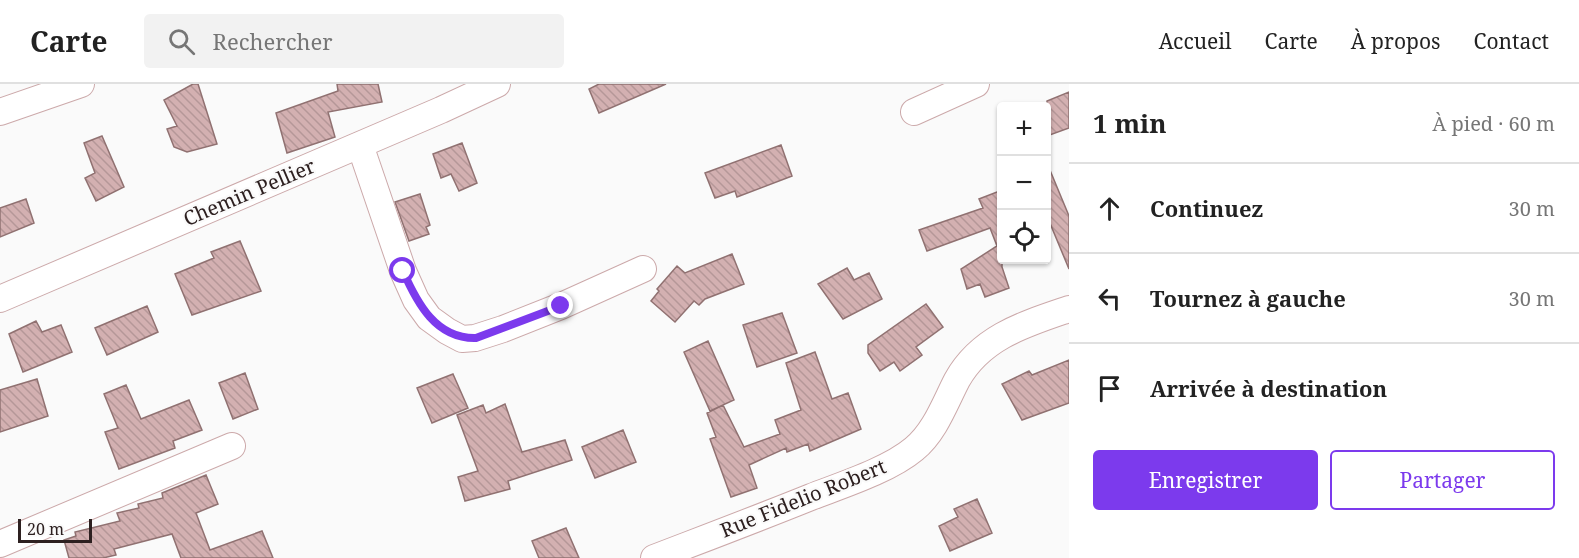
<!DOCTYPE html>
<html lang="fr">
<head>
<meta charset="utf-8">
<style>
	:root { --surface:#fff; --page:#f2f2f2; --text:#222; --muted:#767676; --line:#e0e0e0; --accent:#7c3aed }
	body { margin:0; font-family:"Noto Serif",serif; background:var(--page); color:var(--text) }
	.controls { position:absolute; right:18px; top:18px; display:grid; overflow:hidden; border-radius:6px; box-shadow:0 2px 4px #0004 }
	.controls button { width:54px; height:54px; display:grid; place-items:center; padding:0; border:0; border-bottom:2px solid var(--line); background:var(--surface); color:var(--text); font:30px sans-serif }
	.scale { position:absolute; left:18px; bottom:15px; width:74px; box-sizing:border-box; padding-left:6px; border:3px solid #2d2020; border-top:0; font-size:16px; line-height:21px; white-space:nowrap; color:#2d2020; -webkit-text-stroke:4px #fafafa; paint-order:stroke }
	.stop { position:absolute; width:18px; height:18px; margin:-14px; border:4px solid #7c3aed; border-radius:50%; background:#fff }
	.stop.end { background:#7c3aed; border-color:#fff; box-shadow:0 2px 6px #0008 }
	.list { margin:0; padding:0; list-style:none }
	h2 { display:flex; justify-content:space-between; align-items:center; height:78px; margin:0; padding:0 24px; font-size:26px }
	h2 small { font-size:20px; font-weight:400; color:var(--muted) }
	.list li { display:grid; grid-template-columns:39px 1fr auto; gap:18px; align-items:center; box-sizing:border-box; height:90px; padding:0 24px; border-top:2px solid var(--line) }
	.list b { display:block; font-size:22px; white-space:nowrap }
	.list em { font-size:20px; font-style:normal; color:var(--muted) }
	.actions { display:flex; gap:12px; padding:18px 24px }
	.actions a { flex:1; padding:14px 0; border:2px solid var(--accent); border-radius:6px; text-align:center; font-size:21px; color:var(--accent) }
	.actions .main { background:var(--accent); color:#fff }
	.icon { flex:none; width:33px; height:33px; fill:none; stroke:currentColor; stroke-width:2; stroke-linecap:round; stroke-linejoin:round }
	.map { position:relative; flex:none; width:1069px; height:474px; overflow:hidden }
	header { display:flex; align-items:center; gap:36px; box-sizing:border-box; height:84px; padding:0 30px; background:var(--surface); border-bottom:2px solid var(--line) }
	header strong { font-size:28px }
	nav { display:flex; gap:33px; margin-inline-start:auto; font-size:21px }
	.search { width:420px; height:54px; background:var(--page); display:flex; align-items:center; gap:15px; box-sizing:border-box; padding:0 21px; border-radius:6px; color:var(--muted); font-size:22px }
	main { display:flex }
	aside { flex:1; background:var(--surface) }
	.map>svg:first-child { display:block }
	.building { fill:url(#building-back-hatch); stroke:#907171; stroke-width:1.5 }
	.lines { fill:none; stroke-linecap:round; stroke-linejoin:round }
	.street-casing { stroke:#cca9aa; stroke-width:28 }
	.street { stroke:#fff; stroke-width:26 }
	.route { stroke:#7c3aed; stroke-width:8 }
	.labels { text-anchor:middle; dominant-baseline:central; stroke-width:4.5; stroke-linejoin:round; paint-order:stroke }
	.street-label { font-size:20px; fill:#2d2020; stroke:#fafafa }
</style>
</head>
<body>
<header>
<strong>Carte</strong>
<div class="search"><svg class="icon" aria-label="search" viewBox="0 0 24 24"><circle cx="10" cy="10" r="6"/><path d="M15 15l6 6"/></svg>Rechercher</div>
<nav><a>Accueil</a><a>Carte</a><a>À propos</a><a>Contact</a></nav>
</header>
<main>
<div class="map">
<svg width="1069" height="474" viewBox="0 0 1069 474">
	<defs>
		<pattern id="building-back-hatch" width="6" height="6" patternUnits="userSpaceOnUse" patternTransform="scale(1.5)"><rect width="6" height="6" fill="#d3b0b1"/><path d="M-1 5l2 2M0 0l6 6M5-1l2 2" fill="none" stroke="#b59798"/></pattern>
	</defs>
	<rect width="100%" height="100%" fill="#fafafa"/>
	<path class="building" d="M193,0h5l19,60 -30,8 -13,-5 -7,-18 10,-3 -13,-26z
		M337,0h41l4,18 -54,10 7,25 -48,16 -11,-40 62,-22z
		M599,0h67l-67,29 -10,-24z
		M1069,8v36l-22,8v-35z
		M102,52l22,51 -28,14 -11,-23 10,-5 -11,-30z
		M462,59l15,40 -18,8 -8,-17 -10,4 -8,-24z
		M781,61l11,31 -55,21 -2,-6 -20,7 -10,-25z
		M1047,79l22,53v53l-22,-53z
		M1002,106v77l7,21 -24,9 -5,-13 -13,5 -6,-20 36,-23 -7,-18 -63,23 -8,-21 64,-22 -4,-9z
		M420,110l10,31 -4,2 3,7 -20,7 -14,-39z
		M26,115l8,24 -34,14v-29z
		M240,157l21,50 -69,24 -17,-41 39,-16 -3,-6z
		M732,170l12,30 -39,15 -6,6 -5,-4 -19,21 -24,-21 8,-10 -2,-2 20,-23 8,7z
		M847,184l7,12 15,-7 13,26 -39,20 -25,-35z
		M926,220l17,23 -27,20 6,8 -22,16 -6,-9 -14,9 -12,-18v-8z
		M147,222l11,26 -51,23 -12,-27z
		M782,229l15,40 -40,14 -14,-42z
		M36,237l6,11 19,-7 11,27 -49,20 -14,-38z
		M708,257l26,59 -24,11 -26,-59z
		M815,268l17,47 16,-6 13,36 -51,22 -2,-7 -21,8 -1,-4 -37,17 8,23 -26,9 -21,-58 6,-2 -9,-24 16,-8 21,42 36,-13 -5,-14 26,-10 -15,-47z
		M1069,276v43l-47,17 -20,-36 27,-13 3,4z
		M245,289l13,36 -25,10 -14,-36z
		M453,290l15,34 -36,15 -15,-35z
		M37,295l11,37 -48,16v-42z
		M126,301l15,34 48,-19 13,30 -29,11 2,7 -56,21 -14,-37 13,-4 -14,-34z
		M505,320l17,48 43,-12 7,20 -64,21 2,8 -45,12 -7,-24 20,-6 -21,-56 26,-10 3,8z
		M623,346l13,32 -41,16 -13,-31z
		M206,391l12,29 -22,9 14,37 52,-19 11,27h-92l-9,-24 -58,15 2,6 -13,3h-34l-5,-18 12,-4 -1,-4 45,-11 -3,-8 22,-5 -1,-4 25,-6 -1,-5z
		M977,415l15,34 -42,18 -11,-25 19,-9 -4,-8z
		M566,444l13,30h-40l-7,-17z"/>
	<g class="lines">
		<defs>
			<path id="street" d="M0,28l81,-28
				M914,28l62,-28
				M360,61l43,126 13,29 13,18 18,13 15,8 13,-1 28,-9 58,-23 82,-37
				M0,215l441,-189 56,-26
				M0,460l232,-98
				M654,474c52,-20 105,-40 157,-61 31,-12 78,-27 103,-48 21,-17 31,-46 43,-69 24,-43 68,-56 112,-71"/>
		</defs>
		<use href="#street" class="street-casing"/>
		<use href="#street" class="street"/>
	</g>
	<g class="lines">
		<path class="route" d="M403,187c14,32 33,68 73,67l85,-32"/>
	</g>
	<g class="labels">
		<g class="street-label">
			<text transform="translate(249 108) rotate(-23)">Chemin Pellier</text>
			<text transform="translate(803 414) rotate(-22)">Rue Fidelio Robert</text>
		</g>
	</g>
</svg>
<div class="controls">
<button>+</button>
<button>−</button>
<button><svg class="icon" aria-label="locate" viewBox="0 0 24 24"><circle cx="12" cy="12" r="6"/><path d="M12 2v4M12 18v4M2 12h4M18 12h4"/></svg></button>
</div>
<div class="scale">20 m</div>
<div class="stop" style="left:403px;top:187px"></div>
<div class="stop end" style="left:561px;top:222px"></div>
</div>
<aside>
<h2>1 min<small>À pied · 60 m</small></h2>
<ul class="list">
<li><svg class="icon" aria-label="ahead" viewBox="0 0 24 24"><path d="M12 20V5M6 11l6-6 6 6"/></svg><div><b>Continuez</b></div><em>30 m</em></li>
<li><svg class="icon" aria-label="left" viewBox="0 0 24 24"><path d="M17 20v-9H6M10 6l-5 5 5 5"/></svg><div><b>Tournez à gauche</b></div><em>30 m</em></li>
<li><svg class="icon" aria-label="arrive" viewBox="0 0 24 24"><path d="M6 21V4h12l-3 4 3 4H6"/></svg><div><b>Arrivée à destination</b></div></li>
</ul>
<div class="actions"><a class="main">Enregistrer</a><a>Partager</a></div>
</aside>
</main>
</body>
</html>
